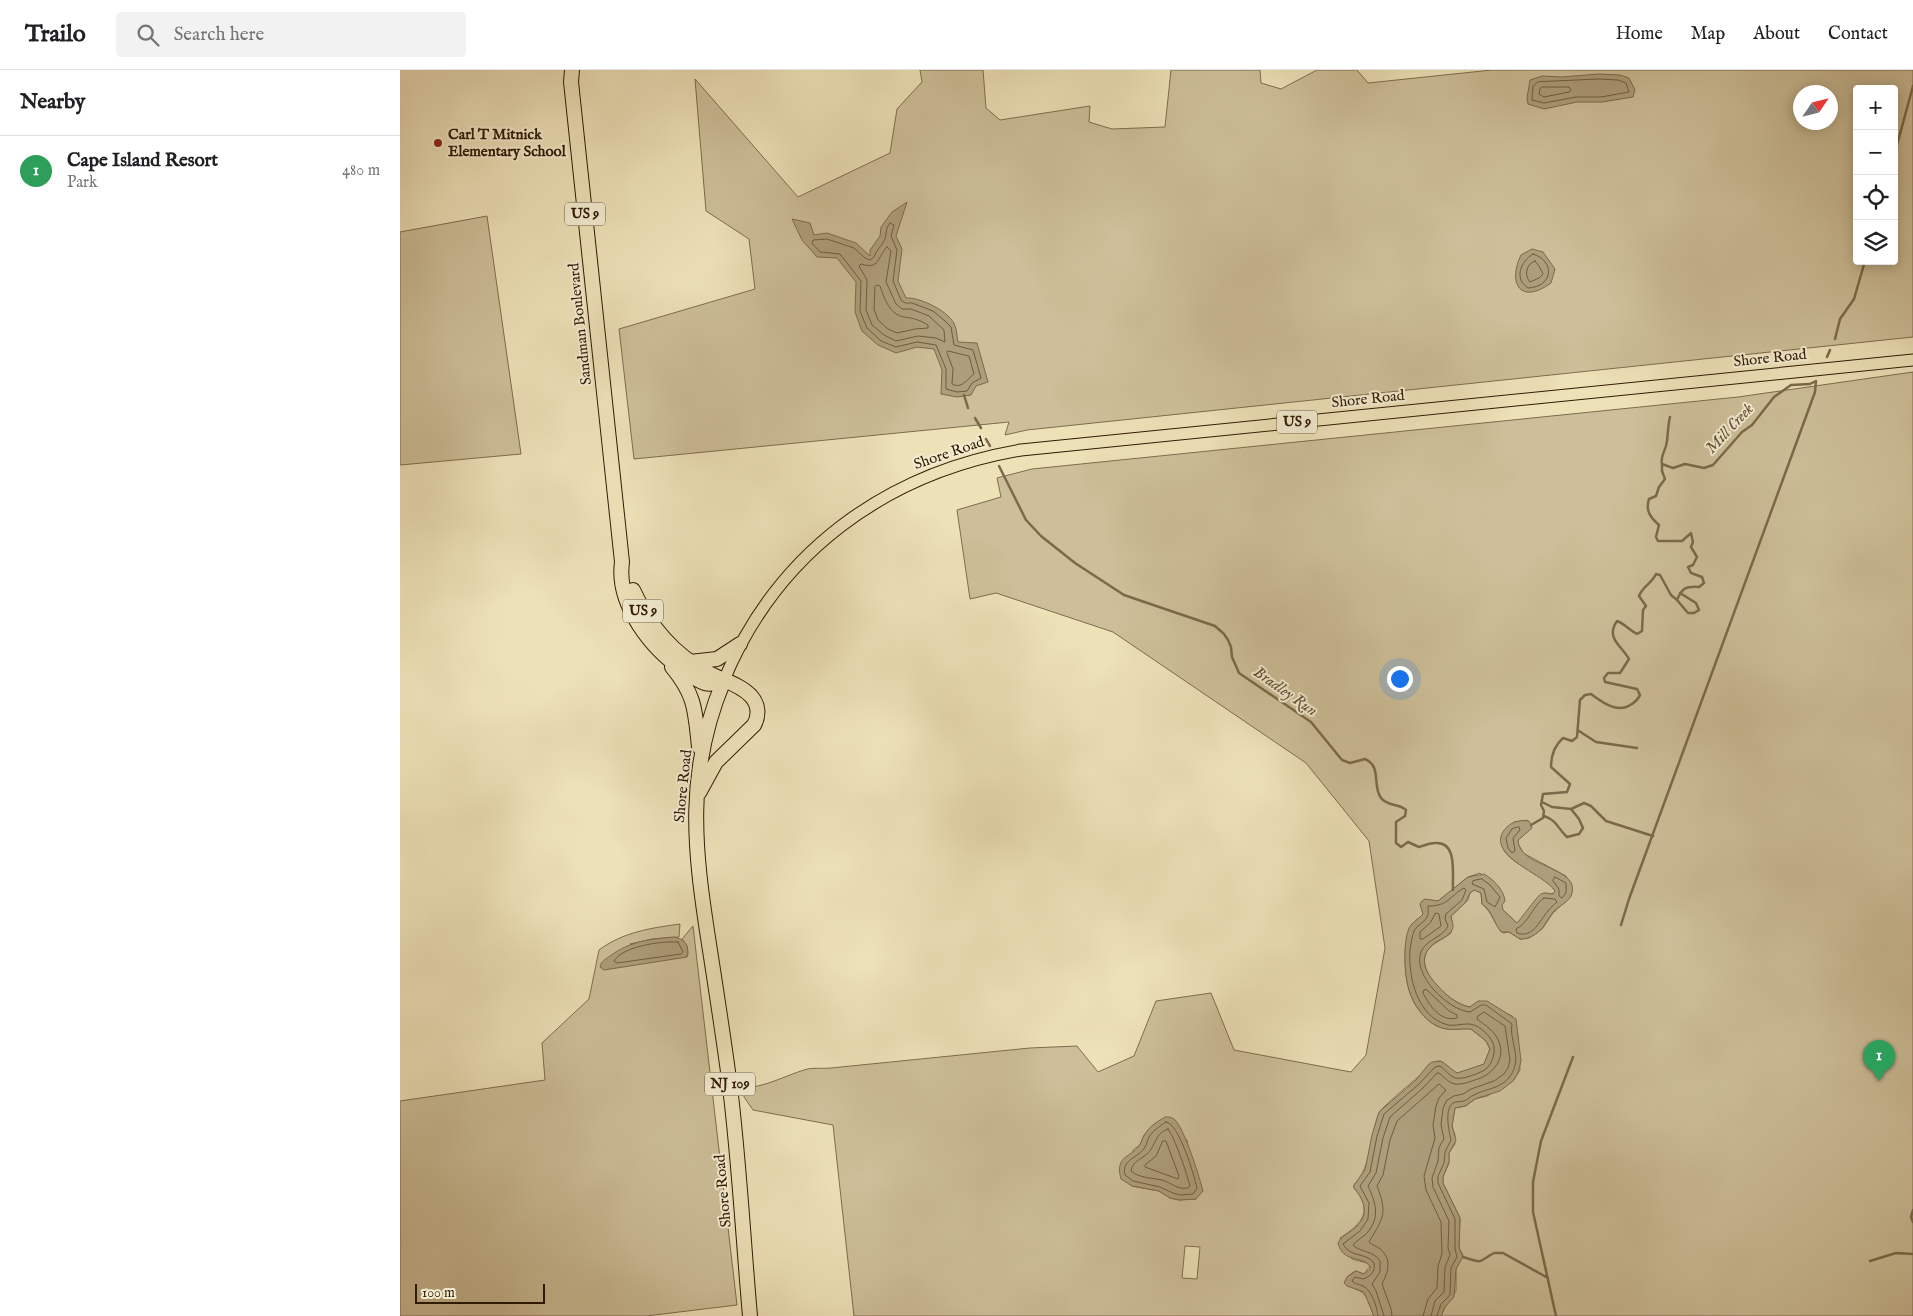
<!DOCTYPE html>
<html lang="en">
<head>
<meta charset="utf-8">
<style>
	:root { --surface:#fff; --page:#f2f2f2; --text:#202124; --muted:#757577; --line:#e0e0e0; --accent:#8f2418 }
	body { margin:0; font-family:"IM FELL English",serif; background:var(--page); color:var(--text) }
	.controls { position:absolute; right:15px; top:15px; display:grid; overflow:hidden; border-radius:5px; box-shadow:0 2px 12px #0003 }
	.controls button { width:45px; height:45px; display:grid; place-items:center; padding:0; border:0; border-bottom:1px solid var(--line); background:var(--surface); color:var(--text); font:25px sans-serif }
	.compass { position:absolute; left:1393px; top:15px; width:45px; height:45px; border-radius:50%; background:var(--surface); box-shadow:0 2px 12px #0003; rotate:55deg }
	.scale { position:absolute; left:15px; bottom:12px; width:130px; box-sizing:border-box; padding-left:5px; border:2px solid #311a03; border-top:0; font-size:14px; line-height:18px; white-space:nowrap; color:#311a03; -webkit-text-stroke:4px #f3ecd1; paint-order:stroke }
	.you { position:absolute; left:999px; top:608px; width:18px; height:18px; margin:-12px; border:4px solid #fff; border-radius:50%; background:#1a73e8; box-shadow:0 0 0 8px #1a73e833 }
	.badge { display:grid; place-items:center; width:32px; height:32px; border-radius:50%; background:var(--accent); color:#fff; font-size:16px; font-weight:700 }
	.pin { position:absolute; translate:-50% -41px; filter:drop-shadow(0 1px 2px #0008) }
	.pin::after { content:''; position:absolute; top:26px; width:18px; height:15px; background:inherit; clip-path:polygon(0 0,100% 0,50% 100%) }
	.list { margin:0; padding:0; list-style:none }
	h2 { display:flex; justify-content:space-between; align-items:center; height:65px; margin:0; padding:0 20px; font-size:21px }
	h2 small { font-size:16px; font-weight:400; color:var(--muted) }
	.list li { display:grid; grid-template-columns:32px 1fr auto; gap:15px; align-items:center; box-sizing:border-box; height:70px; padding:0 20px; border-top:1px solid var(--line) }
	.list b { display:block; font-size:19px; white-space:nowrap }
	.list p { margin:0; font-size:16px; white-space:nowrap; color:var(--muted) }
	.list em { font-size:16px; font-style:normal; color:var(--muted) }
	.icon { flex:none; width:28px; height:28px; fill:none; stroke:currentColor; stroke-width:2; stroke-linecap:round; stroke-linejoin:round }
	.map { position:relative; flex:none; width:1513px; height:1246px; overflow:hidden }
	header { display:flex; align-items:center; gap:30px; box-sizing:border-box; height:70px; padding:0 25px; background:var(--surface); border-bottom:1px solid var(--line) }
	header strong { font-size:24px }
	nav { display:flex; gap:28px; margin-inline-start:auto; font-size:18px }
	.search { width:350px; height:45px; background:var(--page); display:flex; align-items:center; gap:12px; box-sizing:border-box; padding:0 18px; border-radius:5px; color:var(--muted); font-size:19px }
	main { display:flex }
	aside { flex:1; background:var(--surface) }
	.map>svg:first-child { display:block }
	.green { fill:#cdbf99; stroke:#7f6c4e; fill-rule:evenodd }
	.water { fill:#ad9d7a; stroke:#7b694a }
	.lines { fill:none; stroke-linecap:round; stroke-linejoin:round }
	.shore { stroke:#6f5c3e; stroke-width:1 }
	.stream { stroke:#7b694a; stroke-width:2.5 }
	.primary-casing { stroke:#311a03; stroke-width:13 }
	.highway-casing { stroke:#311a03; stroke-width:16 }
	.primary { stroke:#ede1b8; stroke-width:11 }
	.highway { stroke:#ede1b8; stroke-width:14 }
	.poi-dot { fill:#8f2418; stroke:#f3ecd1; stroke-width:2 }
	.labels { text-anchor:middle; dominant-baseline:central; stroke-width:4; stroke-linejoin:round; paint-order:stroke }
	.shield { fill:#f3ecd1; stroke:#6b5941; stroke-width:1 }
	.shield-label { font-size:14px; font-weight:bold; fill:#311a03 }
	.poi-label { font-size:15px; font-weight:bold; fill:#311a03; stroke:#f3ecd1; text-anchor:start }
	.street-label { font-size:15px; fill:#311a03; stroke:#f3ecd1 }
	.water-label { font-size:16px; font-style:italic; fill:#634e33; stroke:#f3ecd1 }
</style>
</head>
<body>
<header>
<strong>Trailo</strong>
<div class="search"><svg class="icon" aria-label="search" viewBox="0 0 24 24"><circle cx="10" cy="10" r="6"/><path d="M15 15l6 6"/></svg>Search here</div>
<nav><a>Home</a><a>Map</a><a>About</a><a>Contact</a></nav>
</header>
<main>
<aside>
<h2>Nearby<small></small></h2>
<ul class="list">
<li><span class="badge" style="background:#2e9e5b">1</span><div><b>Cape Island Resort</b><p>Park</p></div><em>480 m</em></li>
</ul>
</aside>
<div class="map">
<svg width="1513" height="1246" viewBox="0 0 1513 1246">
	<rect width="100%" height="100%" fill="#ede1b8"/>
	<filter id="stains"><feTurbulence type="fractalNoise" baseFrequency=".004" numOctaves="4"/><feColorMatrix values="0 0 0 0 .2 0 0 0 0 .09 0 0 0 0 .02 0 0 0 .5 -.17"/></filter>
	<radialGradient id="worn" r=".72"><stop offset=".6" stop-color="#630" stop-opacity="0"/><stop offset="1" stop-color="#630" stop-opacity=".3"/></radialGradient>
	<path class="green" d="M520,0h63l3,38 14,12 90,-14 -1,16 23,7 53,-2 6,-57h89l1,13 20,6 36,-19h40l11,13 124,-13h421v267l-886,93 -22,5 4,-13 -375,37 -15,-130 136,-40 -6,-50 -43,-28 -11,-132 103,118 92,-44 7,-44 25,-27zM1457,19h37v172h-37zM1400,22h30v30h-30z
		M87,146l34,238 -121,11v-233z
		M1513,302v944h-472l4,-9 11,-16v-22l7,-14 -4,-7 1,-30 -17,-35v-6l6,-14v-10l6,-9v-9l-3,-9 3,-18 11,-2 9,-7 12,-3 26,-15 7,-11 -2,-34 -6,-20 -33,-15 -9,6c-18,-3 -50,-31 -45,-51 3,-12 18,-16 26,-23l1,-12 -1,-5 17,-16 2,-7 4,-3 7,3 1,11c10,8 12,20 21,29l6,-1 11,7 9,-1 13,-9 11,-16 18,-17 1,-6 -6,-14 -43,-23 -5,-10v-3l9,-8v-12l-13,2 -10,29c13,18 40,21 51,40l-2,3 -8,-1c-13,8 -17,21 -28,30l-14,-13 -23,-37 -12,4 -30,24 -11,-1 -6,6 2,8c-4,5 -11,8 -13,14 -7,14 -6,47 -1,62 4,14 15,30 28,36 12,6 22,2 34,3l15,12 4,8 -6,15c-5,3 -23,10 -27,9 -9,-2 -10,-12 -20,-12 -9,8 -55,45 -58,52 -10,25 -6,51 -25,72v3c20,23 8,36 -14,50l12,21 15,4 3,3 -6,8 -9,-3 -8,6 8,12c13,3 14,16 19,27h-520l-21,-191 -80,-15 -9,-13v-10c17,2 43,-12 60,-17 8,-3 19,-1 27,-2l199,-20 47,-2 21,26 36,-16 22,-55 55,-8 23,57 117,22 15,-17 19,-107 -16,-107 -63,-78 -193,-131 -117,-39 -26,6 -13,-89 44,-13 -4,-19 35,-9 706,-72zM744,1065l43,5 9,59 -17,1 -9,-2 -11,-7 -27,-5 1,-36 7,-5zM785,1176l15,1 -3,32 -15,-1z
		M280,854l-1,13 -27,2 -22,5 58,11 -1,-9 -5,-7 11,-13 44,379 -91,11h-246v-215l145,-21 -3,-37 47,-44 10,-49c24,-18 52,-22 81,-26z"/>
	<path class="water" d="M1199,4l21,1 9,3 6,12 -2,7 -31,5h-25l-33,7 -16,-5 -1,-6 3,-18 12,-4 20,1z
		M507,132l-11,34 6,13 -4,32 8,17c14,-1 45,14 49,28 2,5 2,11 3,16l19,1 11,39 -12,4 -5,9 -14,2 -16,-3 1,-24 -8,-21 -17,-2 -21,6 -18,-8 -16,-14 -7,-19 1,-30 -19,-24 -20,-1 -15,-17 -10,-21 18,4 4,12 13,-2 29,10 14,13v-6l10,-14 1,-9 11,-15z
		M1132,179l11,3 12,17 -4,14c-30,22 -44,1 -30,-28z
		M1129,751l3,6 -1,2 -13,11c0,28 66,27 53,56 -4,7 -12,10 -17,15 -4,4 -6,9 -9,13 -4,8 -16,16 -25,15l-11,-7h-8l-4,-6 -8,-16 -7,-6 -1,-11 -7,-3 -4,3 -5,10 -14,13c0,5 4,9 1,14 -3,6 -11,9 -16,12 -19,14 -12,29 1,43 9,10 20,20 33,22l8,-6h9l29,18 5,42 -3,12 -5,8 -13,10 -25,8 -10,7 -10,2 -3,18 4,14 -7,13v9l-6,15v6l17,35 -1,30 4,9 -7,12 -2,28 -9,10 -4,9h-67l-10,-24 -17,-6 -3,-3 3,-6 9,-6 8,3 6,-5v-3c-10,-11 -27,-3 -32,-23 4,-8 12,-10 18,-16 14,-12 8,-28 -2,-39v-3l11,-15 7,-35 7,-23 37,-32 12,-15 4,-3 9,-1 16,12 27,-9 6,-15 -4,-8 -15,-12c-12,-1 -22,3 -34,-3 -13,-6 -24,-22 -28,-36 -5,-15 -6,-48 0,-62 3,-6 10,-9 14,-14l-3,-10 2,-3 3,-2 13,2 30,-24 16,-3c9,5 20,16 21,27l-3,4 1,5 14,13c3,-3 22,-29 24,-29 4,-2 8,0 12,0l2,-3c-10,-17 -75,-37 -48,-64 6,-6 14,-7 22,-6z
		M274,867c11,1 16,10 13,20l-83,13 -4,-3c1,-6 6,-8 10,-11 20,-15 41,-17 64,-19z
		M765,1047c4,0 7,0 10,3 10,10 24,56 28,71l-7,8 -17,1 -9,-2 -11,-7 -27,-5 -11,-7c-7,-25 12,-21 20,-36 1,-2 1,-5 3,-7 4,-9 13,-14 21,-19z"/>
	<g class="lines">
		<path class="shore" d="M1199,9l19,1 8,3 3,9 -28,5h-25l-32,6 -12,-3 1,-14 5,-4z
			M1143,17h26l2,3 -2,2 -25,5 -5,-3 1,-5z
			M490,153l4,2 -3,11 6,14 -4,31 8,19 4,3h7l21,8 12,10 6,6 3,18 19,5 8,28 -9,5 -5,8 -10,1 -11,-3v-20l-10,-24 -19,-3 -21,5 -15,-6 -14,-13 -7,-17 1,-30 -21,-27 -20,-2 -8,-9 1,-3 14,-1 27,9 11,10 5,2 4,-3c2,-7 8,-11 11,-18 2,-6 0,-10 5,-16z
			M487,177l4,4 -5,31 10,22 6,5h9l18,7 15,14 1,12 -9,-4 -18,-2 -22,5 -12,-6 -12,-10 -6,-15 1,-30 -8,-14 2,-2c19,6 16,-7 26,-17z
			M1133,184c23,7 20,33 -5,34 -14,-9 -8,-26 5,-34z
			M1135,191l4,5 4,8 -4,4 -9,4c-6,-7 -4,-18 5,-21z
			M477,215l3,1c4,12 10,29 24,31 9,1 16,3 24,8v3l-13,1 -18,4 -9,-4 -10,-9 -4,-11 1,-22z
			M548,281l21,5 5,18c-8,6 -12,15 -22,10l1,-15 -6,-16z
			M1119,757l1,3 -7,8 2,13 -3,2 -4,-5 -2,-10 6,-9z
			M1155,807l11,6v10l-4,5 -3,-2v-7l-6,-8z
			M1082,809l8,6 10,12 -5,10 -8,-5 -3,-13 -12,-5 1,-3z
			M1144,828l11,1 2,3c-3,3 -7,6 -9,9 -8,9 -15,28 -31,22l-1,-4c13,-6 17,-24 28,-31z
			M1036,843l3,1 2,12 -18,13h-3v-7l10,-9z
			M278,872l5,10 -2,2 -64,9 -3,-2c9,-15 47,-20 64,-19z
			M1027,920l22,21 8,4v3c-17,4 -27,-12 -34,-25l1,-3z
			M766,1052c13,1 28,53 31,66l-4,6 -13,1 -7,-2 -13,-6 -27,-6 -8,-6c-4,-16 14,-17 20,-28 2,-3 2,-6 3,-8 4,-8 11,-12 18,-17z
			M768,1059c7,9 19,45 22,57l-2,2c-11,2 -16,-5 -26,-8 -10,-2 -23,-2 -31,-9 1,-9 10,-12 16,-17 10,-9 6,-19 21,-25z
			M763,1071h3l13,35 -1,3 -33,-12v-2l11,-9z
			M978,1246c-1,-9 -6,-26 -15,-30 -5,-2 -8,-2 -11,-5l3,-4 8,2c7,-2 13,-8 11,-16 -8,-11 -24,-5 -31,-19l17,-13 8,-12 1,-16 -9,-17 10,-14 7,-36 7,-22 35,-30 16,-17 5,-1c5,3 9,10 15,12 7,2 27,-5 32,-10 6,-5 9,-18 6,-25 -4,-9 -16,-20 -26,-19 -7,0 -12,2 -19,1 -31,-8 -40,-48 -38,-76 1,-5 2,-13 4,-18 3,-6 10,-8 13,-14 2,-3 1,-8 1,-11 21,0 20,-9 36,-18l2,2 -4,10 -16,14 -1,5 3,7c-4,11 -22,13 -27,26 -9,23 27,58 49,60l11,-7h5l26,19c-3,14 8,30 2,45 -8,20 -25,18 -40,26 -4,1 -6,5 -10,6 -4,1 -7,0 -11,2 -9,7 -4,28 -2,37l-6,12 -1,11 -6,13v7l17,36v30l2,8 -6,11 -1,27 -9,9 -4,12
			M984,1246l-8,-25 -4,-7 8,-12v-11c-7,-11 -19,-8 -27,-16 3,-4 8,-7 12,-10 16,-16 11,-32 3,-49l8,-13 7,-35 7,-21 33,-29 14,-15h2c5,4 10,10 16,11 8,1 16,-3 23,-5 15,-5 28,-21 21,-37 -3,-10 -14,-17 -22,-23l1,-3 6,-4 21,14 5,34 -2,8 -4,6 -10,7 -23,8 -8,5 -9,2 -7,4 -4,8 -2,17 3,14 -5,8 -1,14 -6,17 1,9 16,34 -1,27 2,7 -5,12 -1,25 -9,9 -4,15
			M992,1246l-1,-7 -9,-25c6,-12 11,-25 -3,-36 -3,-2 -7,-3 -10,-6 14,-24 19,-28 8,-56l6,-11 7,-35 7,-19 42,-37 7,6 -7,8 -3,8 -3,19 2,13 -11,38 2,14 15,32 1,32 -4,12 -1,22 -9,11 -5,17"/>
		<path class="stream" d="M1494,86l19,-70
			M1435,269l5,-20 14,-20 11,-38
			M1427,287l3,-7
			M564,325l4,13
			M575,348l6,10
			M586,369l4,7
			M1262,394c-2,-9 4,-13 5,-23 1,-8 1,-16 3,-24
			M599,396l27,54 15,16 34,27 49,32 91,31 9,8 4,6 3,7 1,10 7,16 72,49 31,38 8,3 15,-4c17,7 7,27 16,39 7,9 18,5 25,12l-1,6 -9,6v21l5,4 7,-5 11,5c5,-1 10,-4 16,-4 23,-2 17,31 18,47
			M1277,530l11,13h6l5,-3 -3,-7 -16,-10
			M1179,661l17,11 41,6
			M1142,732l10,5 19,2 8,10 4,9 -4,6 -12,3c-10,-9 -9,-16 -23,-21
			M1171,739l13,-6 7,3 15,15 47,15
			M1131,755l12,-7 1,-7 -3,-6 2,-11 24,-2 3,-8 -19,-17c0,-12 3,-21 12,-29l9,3 5,-4 3,-37 5,-5 6,-1c12,9 27,20 41,10 4,-3 6,-4 8,-9l-3,-6 -32,-7 -1,-4 4,-5h12l9,-14c-7,-13 -24,-21 -12,-38 8,3 12,9 20,13l5,-3 1,-21 3,-4 -7,-10c3,-9 13,-13 17,-22l4,1 11,20 6,5c5,-12 9,-14 22,-13l5,-4 -2,-6 -11,-4 -3,-6 5,-2 4,-8 -6,-10 2,-5 -2,-9 -9,8h-24l-2,-4 3,-12c-8,-7 -14,-14 -10,-26l7,-3 3,-9 6,-8 -3,-8v-7l11,4 12,-4 19,4 9,-3 29,-33 10,-7 22,-28 17,-12 19,-1 6,-3 -1,11 -186,507 -8,26
			M1513,1140l-2,7 2,5
			M1063,1187c22,7 14,5 31,-4h9l45,25
			M1470,1191l26,-8 17,1
			M1156,1246l-23,-104v-30l8,-41 32,-84"/>
		<defs>
			<path id="primary" d="M324,610c53,-128 162,-207 297,-230l892,-90"/>
			<path id="highway" d="M172,0l-1,12 51,480c-6,43 30,88 64,110 14,10 21,16 38,8
				M233,520c16,35 40,64 74,82 14,8 33,12 44,24 8,9 8,20 3,29l-38,37 -17,31
				M290,592l27,-3 23,-15
				M272,597c24,29 23,44 27,80
				M324,610c-39,93 -30,168 -15,264 7,45 14,90 20,135 10,78 14,158 21,237"/>
		</defs>
		<use href="#primary" class="primary-casing"/>
		<use href="#highway" class="highway-casing"/>
		<use href="#primary" class="primary"/>
		<use href="#highway" class="highway"/>
	</g>
	<circle class="poi-dot" cx="38" cy="73" r="5"/>
	<g class="labels">
		<g class="shield">
			<rect x="165" y="132.5" width="40" height="23" rx="4"/>
			<rect x="877" y="340.5" width="40" height="23" rx="4"/>
			<rect x="223" y="529.5" width="40" height="23" rx="4"/>
			<rect x="305" y="1002.5" width="50" height="23" rx="4"/>
		</g>
		<g class="shield-label">
			<text x="185" y="144">US 9</text>
			<text x="897" y="352">US 9</text>
			<text x="243" y="541">US 9</text>
			<text x="330" y="1014">NJ 109</text>
		</g>
		<g class="poi-label">
			<text x="48" y="64">Carl T Mitnick<tspan x="48" dy="17">Elementary School</tspan></text>
		</g>
		<g class="street-label">
			<text transform="translate(180 254) rotate(-96)">Sandman Boulevard</text>
			<text transform="translate(1370 288) rotate(-6)">Shore Road</text>
			<text transform="translate(968 329) rotate(-6)">Shore Road</text>
			<text transform="translate(549 383) rotate(-19)">Shore Road</text>
			<text transform="translate(283 716) rotate(-84)">Shore Road</text>
			<text transform="translate(323 1121) rotate(-95)">Shore Road</text>
		</g>
		<g class="water-label">
			<text transform="translate(1330 359) rotate(-47)">Mill Creek</text>
			<text transform="translate(885 622) rotate(35)">Bradley Run</text>
		</g>
	</g>
	<rect width="100%" height="100%" filter="url(#stains)"/>
	<rect width="100%" height="100%" fill="url(#worn)"/>
</svg>
<div class="controls">
<button>+</button>
<button>−</button>
<button><svg class="icon" aria-label="locate" viewBox="0 0 24 24"><circle cx="12" cy="12" r="6"/><path d="M12 2v4M12 18v4M2 12h4M18 12h4"/></svg></button>
<button><svg class="icon" aria-label="layers" viewBox="0 0 24 24"><path d="M12 4l9 5-9 5-9-5zM3 14l9 5 9-5"/></svg></button>
</div>
<svg class="compass" viewBox="-18 -18 36 36"><path d="M0-13l5 13h-10z" fill="#e53935"/><path d="M0 13l5-13h-10z" fill="#757577"/></svg>
<div class="scale">100 m</div>
<div class="you"></div>
<div class="pin badge" style="left:1479px;top:1011px;background:#2e9e5b">1</div>
</div>
</main>
</body>
</html>
